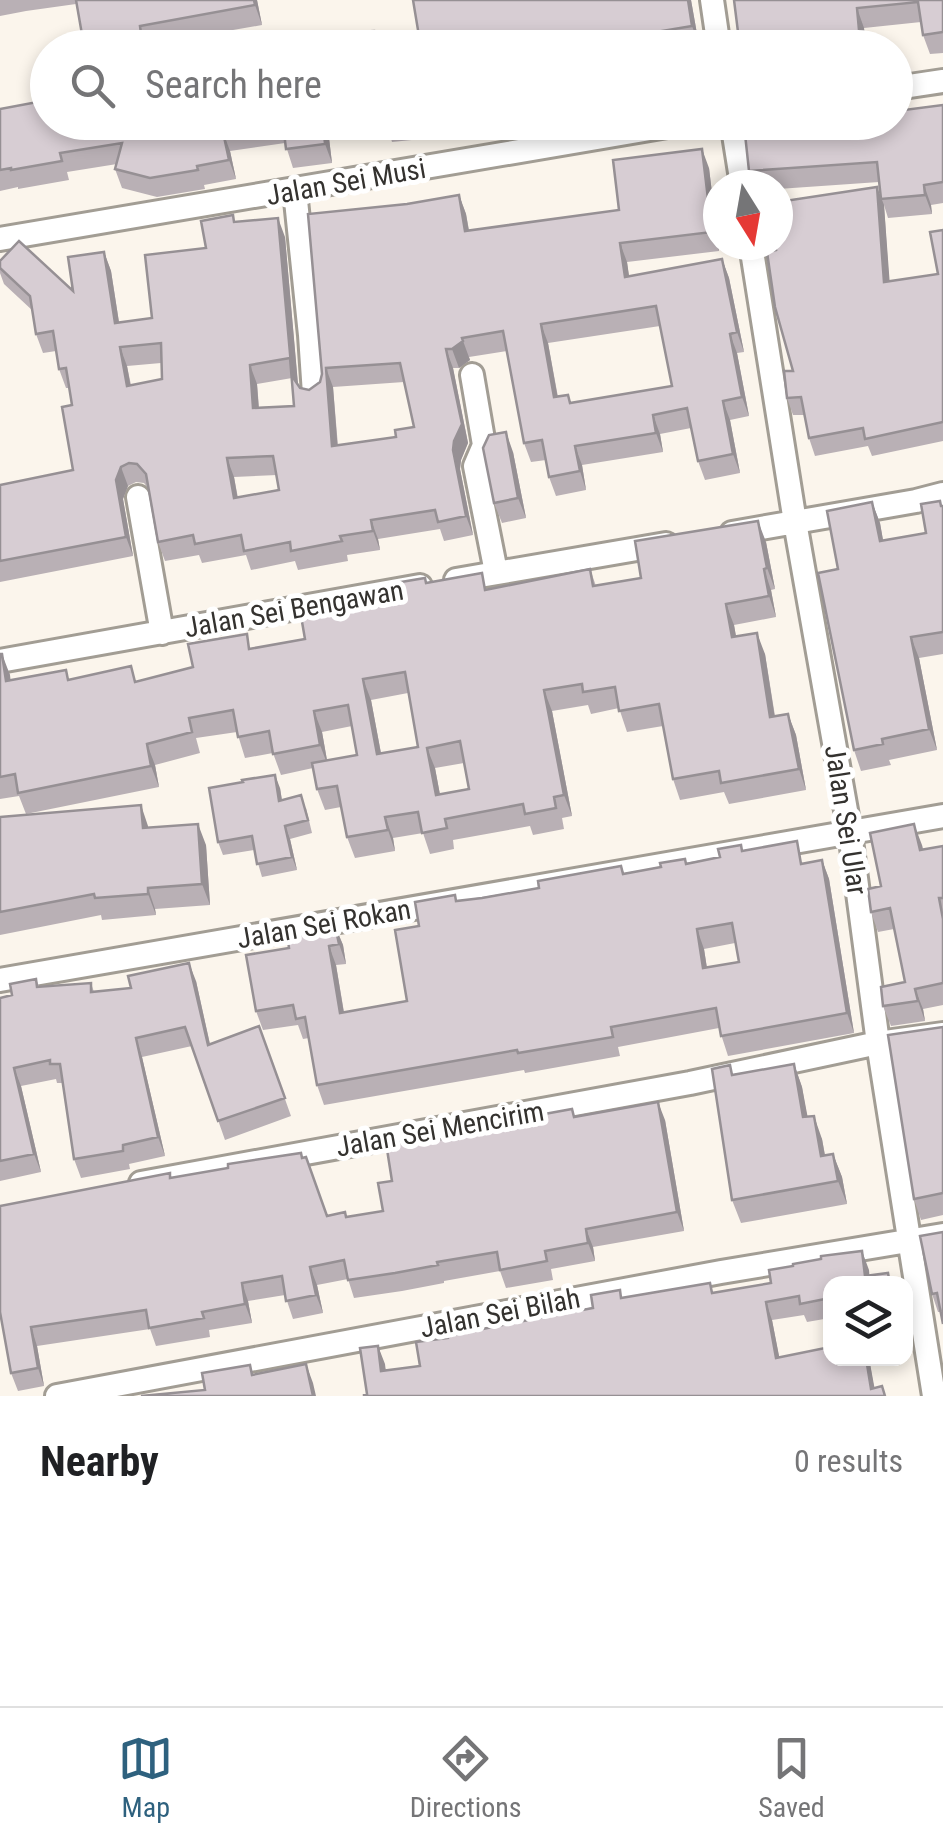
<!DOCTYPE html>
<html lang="en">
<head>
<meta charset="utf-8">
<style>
	:root { --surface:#fff; --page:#f2f2f2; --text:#202124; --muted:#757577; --line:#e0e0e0; --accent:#2e617e }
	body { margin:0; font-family:"Roboto Condensed",sans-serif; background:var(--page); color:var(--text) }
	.controls { position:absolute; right:30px; bottom:30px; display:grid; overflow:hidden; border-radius:20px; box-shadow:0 5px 15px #0003 }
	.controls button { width:90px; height:90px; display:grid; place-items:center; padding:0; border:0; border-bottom:2px solid var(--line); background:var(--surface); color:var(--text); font:50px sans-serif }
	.compass { position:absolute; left:703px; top:170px; width:90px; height:90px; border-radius:50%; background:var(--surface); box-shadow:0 5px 15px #0003; rotate:169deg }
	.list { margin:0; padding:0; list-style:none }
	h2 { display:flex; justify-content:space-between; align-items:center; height:130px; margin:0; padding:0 40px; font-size:42px }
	h2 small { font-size:32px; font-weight:400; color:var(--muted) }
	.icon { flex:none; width:55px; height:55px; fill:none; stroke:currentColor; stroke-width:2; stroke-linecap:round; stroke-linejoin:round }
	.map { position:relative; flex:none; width:943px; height:1396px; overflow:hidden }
	.search { position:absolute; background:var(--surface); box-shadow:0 5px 15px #0003; left:30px; right:30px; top:30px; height:110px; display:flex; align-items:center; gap:25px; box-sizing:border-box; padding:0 35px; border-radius:55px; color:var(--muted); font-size:38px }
	.sheet { height:310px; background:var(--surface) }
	nav { display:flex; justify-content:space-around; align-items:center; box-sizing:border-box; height:140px; border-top:2px solid var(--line); background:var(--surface); font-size:28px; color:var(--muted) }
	nav a { display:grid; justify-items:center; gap:5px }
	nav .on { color:var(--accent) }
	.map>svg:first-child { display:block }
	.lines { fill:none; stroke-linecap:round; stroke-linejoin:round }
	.street-casing { stroke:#a29d94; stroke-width:28 }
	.street { stroke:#fff; stroke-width:22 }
	.wall { fill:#b9b0b5; fill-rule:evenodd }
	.shaded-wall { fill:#969094 }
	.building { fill:#d7cdd3; stroke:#969094; stroke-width:2.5; fill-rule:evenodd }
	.labels { text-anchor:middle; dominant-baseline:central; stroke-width:10; stroke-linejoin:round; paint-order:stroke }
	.street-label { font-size:28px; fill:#34322f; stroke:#fff }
</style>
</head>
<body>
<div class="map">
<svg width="943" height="1396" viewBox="0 0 943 1396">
	<rect width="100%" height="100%" fill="#fbf5ec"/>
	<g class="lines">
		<defs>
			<path id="street" d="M712,0l7,48
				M896,88l47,-7
				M732,122l10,63
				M295,191l15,144 4,59
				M0,239l691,-117
				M751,245l44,277 55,311 28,210 56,353
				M472,375l12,70 -9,21 21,106
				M138,497l24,136
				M732,533l184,-32 27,-7
				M456,580l210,-36
				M0,661l420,-75
				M0,980l943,-164
				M141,1183l549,-100 188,-40 65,-9
				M57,1396l664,-124 222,-37"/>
		</defs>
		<use href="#street" class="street-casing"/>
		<use href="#street" class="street"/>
	</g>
	<path class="wall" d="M0,0h257l5,25 -115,20v3h-63l-8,-44 -50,7 -26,5z
		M413,0h278l8,45 -14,3h-264z
		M734,0h209v53l-13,1 -7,-19 -2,-13 -57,6 2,20h-126z
		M943,105v98l-12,2 1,9 -44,4 -4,-13 5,76 49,-7 5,-44v211l-71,15 -4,-10 -53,10 -6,-18 -5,-23h-11l-6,-17 6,-27 -17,-121 101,-63 4,12 -2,-17 -101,7v-4h-24l-5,-14 147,-49z
		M0,109l48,13h454l1,6 -61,12 -1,-3 -49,5 -2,-7 -61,3 3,25 -39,5 -8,-25 -55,8 6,28 -32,6 1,4 -48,8 -35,-9 -7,-19 2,-5 -50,8 2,8 -51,9v-2l-18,4z
		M709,168l10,83 -92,11 2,15 93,-18 7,19 15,74 -7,1 12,63 -19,4 10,53 -35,7 -7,-19 -7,-33 -31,6 3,18 -81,13 4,25 -30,6 -7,-19 -3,-17 -15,2 -7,-19 -17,-92 -38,6 1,3 -11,8h-6l15,75 -7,17 -1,9 13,66 -29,6 -4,-12 -62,10 2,11 -33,5 1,6 -50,9 -3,-9 -44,9 -5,-15 -44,8 -3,-8 -34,6 -7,-19 -10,-54 -4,-5 -8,-1 -8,4 -5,13 10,57 -133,26v-97l73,-15 -1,-65 -3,-17h-3l-7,-19 -3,-18 -13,2 -7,-19 -3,-23 -29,-27 -4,-11v-12l73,30 31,-39 7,19 8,51 33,-4 54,-70 30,-26 49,15 13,149 2,2 9,2 11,-8 2,-8 85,-170 52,-9 7,19 3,16 150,-20zM660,326l12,60 -101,17 -3,-8 -10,2 -10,-54zM161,363l1,16 -31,6 -4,-19zM292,378l2,28 -35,1 -2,-23zM404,382l10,45 -18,10 -58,9 -5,-59zM277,475l2,15 -41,8 -4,-21z
		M513,452l13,66 -24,5 -8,-20z
		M872,502l8,21 3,18 43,-8 17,-27v148l-24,4 18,92 -48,10 2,5 -30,6 -7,-21 -16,-181z
		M766,542l9,47 -4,1 5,27 -42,8 2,12 29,17 10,62 13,-2 8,21 10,55 -77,14 -5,-12 -44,8 -7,-21 -10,-53 -36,6 -8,-24 -28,6 -3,-9 -36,6 20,105 -10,2 2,11 -31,6 -3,-9 -77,14 1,9 -24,5 -7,-21 -30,5 2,13 -40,7 -8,-21 -6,-30 -16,3 -8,-21 -4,-21 -32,7 -8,-22 -28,5 -8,-26 -41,6 4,15 -45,12 4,22 -133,27 -7,-18 -19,3v-145l10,21v5l59,-1 68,3 56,-15 59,-18 53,-10 30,-29 56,-14 34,-18 2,5 61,6 102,-20 6,17 45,-8zM408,693l10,54 -37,6 -10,-53zM352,726l5,29 -30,5 -5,-28zM464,763l5,26 -29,6 -5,-27z
		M280,788l2,12 24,8 6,25 -22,6 7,31 -35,7 -8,-27 -31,5 -5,-13z
		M0,817l149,11 57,17 4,60 -55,4 1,6 -54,5 -1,-5 -101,20z
		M741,845l2,6 61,12 18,-3 7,19 25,154 -126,23 -9,-28 -101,19 2,9 -95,17 -1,-3 -200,35 -7,-20 -8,-47 -6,1 -5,-14 -35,5 -7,-19 33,-63 46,-22 8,19 3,19 -10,1 8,47 63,-11 12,-75 38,-25 82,-13 82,-22 3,7 96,-16zM735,943l4,19 -32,6 -3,-19z
		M922,845l1,5 20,-4v159l-20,4 2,12 -34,5 -8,-20 22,-24 -11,-53 -16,3 -7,-20 10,-26z
		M36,979l3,7 52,-3 3,9 102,-11 14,63 49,-18 32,90 -66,24 -33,-94 -50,11 23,99 -36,8 1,5 -49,9 -7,-19 -11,-76h-6l-1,-4 -35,7 20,86 -41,9v-183l12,-3z
		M943,1027v188l-22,5 -7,-21z
		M794,1064l8,23 5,30 15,22 3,16 8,-1 9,23 5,27 -106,19 -9,-23 2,-126z
		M575,1116l90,4 19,111 -91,16 2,14 -44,8 2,11 -47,8 -6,-17 -56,10v2l-42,8 -48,7 -6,-19 -31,6 6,28 -30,6 -8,-24 -37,6 4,22 -43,7 1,7 -54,9 -6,-17 -113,17 7,40 -26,5 -7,-18 -11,-61 171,-134 132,-20 24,58 20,1 36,-6 9,-30 31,-44 2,5z
		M943,1232l-2,80h-3l-6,-18z
		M869,1270v6l-39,8v34l-23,4 -3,-7 -32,5 7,37 90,1 5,30 12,8 -519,-2 11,-48 8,25 34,-5 28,-28 145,-30 30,-10 91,-5z"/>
	<path class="shaded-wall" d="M254,0h3l5,25 -7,-20z
		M688,0h3l8,45 -7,-19z
		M857,8l7,20 2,20h-3l-3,-7z
		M323,122l6,16 3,25 -7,-19z
		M223,132l7,19 6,28 -7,-19z
		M702,149l7,19 10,83 -7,-19z
		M924,185l7,20 1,9 -7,-19z
		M877,187l7,18 7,95 -7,-18z
		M459,195l7,19 6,36 -7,-19z
		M278,218l7,19 14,158 -7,-19z
		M620,243l7,19 5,34 -7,-19z
		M104,252l7,19 11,71 -7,-19z
		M722,259l7,19 15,74 -7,-20z
		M541,324l7,19 13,73 -7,-19z
		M730,334l7,19 12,63 -7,-19z
		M462,338l8,22 -11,8 -7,-19z
		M120,347l7,19 7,39 -7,-19z
		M446,349l7,19 15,75 -7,17 -1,9 13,66 -7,-19 -13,-66z
		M250,365l7,19 3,43 -7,-19z
		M326,368l7,19 6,78 -7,-19z
		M723,401l7,19 10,53 -7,-19z
		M653,415l7,19 3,18 -7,-19z
		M506,432l7,20 13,66 -8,-20z
		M575,446l7,19 4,25 -6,-19z
		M227,458l7,19 7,41 -7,-20z
		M121,467l7,19 -5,13 10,57 -7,-19 -10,-57z
		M872,502l8,21 7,39 -7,-21z
		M371,520l7,19 2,11 -7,-19z
		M758,521l8,21 9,47 -8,-21z
		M764,569l7,21 5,27 -7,-21z
		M726,604l8,21 6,33 -8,-21z
		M757,633l8,21 13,84 -8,-21z
		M911,637l8,21 18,92 -8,-21z
		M2,654l8,21 3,27 -7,-21z
		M363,679l8,21 14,75 -8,-21z
		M544,690l8,21 20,105 -8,-21z
		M314,711l8,21 6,34 -8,-21z
		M788,714l8,21 10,55 -7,-21z
		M147,744l8,21 4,22 -8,-21z
		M427,748l8,20 9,48 -8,-21z
		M275,775l5,13 4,26 -5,-13z
		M141,805l7,21 2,23 -7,-21z
		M385,817l8,21 2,13 -7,-21z
		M198,824l8,21 4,60 -8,-21z
		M914,824l8,21 5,26 -7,-21z
		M285,826l5,13 7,31 -5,-13z
		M822,860l7,19 25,154 -7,-20z
		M148,888l7,21 1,6 -8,-21z
		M335,926l8,19 3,19 -7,-20z
		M697,929l7,20 6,39 -7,-20z
		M329,946l7,19 11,67 -7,-19z
		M189,963l7,18 18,82 -6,-18z
		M915,989l8,20 2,12 -7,-20z
		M136,1038l6,19 23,99 -7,-19z
		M794,1064l8,23 10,53 -9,-23z
		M14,1068l7,18 20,86 -7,-18z
		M658,1102l7,18 19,111 -7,-19z
		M814,1116l8,23 7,40 -8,-23z
		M833,1154l9,23 5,27 -9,-23z
		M586,1229l7,18 2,14 -7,-18z
		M862,1251l7,19 1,14 -5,-8z
		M310,1267l7,18 6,28 -7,-18z
		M242,1283l6,18 4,22 -7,-19z
		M766,1302l6,18 11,56 -7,-18z
		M31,1327l6,19 7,40 -6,-18z
		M378,1346l7,18 3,26 -7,-19z
		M866,1358h3l7,38 -5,-7z
		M306,1364l7,19 3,13h-3z"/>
	<path class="building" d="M76,0h178l1,5 -115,21 3,22h-50v-3l-9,1z
		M413,0h275l4,26 -36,6 3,16h-238z
		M734,0h209v32l-20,3 -5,-33 -61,6 3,33 -51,7h-69z
		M374,31l1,17h-57v-14z
		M268,36l2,12h-81z
		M48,100v22h275l2,22 -39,5 -3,-25 -60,8 6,28 -32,6 1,4 -48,8 -35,-9 7,-26 -62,10 2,8 -51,9v-2l-11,2v-61z
		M943,105v77l-19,3 1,10 -44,4 -4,-37 -128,9 -5,-46 34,-3h118v-11z
		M702,149l10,83 -92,11 5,34 97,-18 15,73 -7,2 12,63 -19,4 10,53 -35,7 -11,-53 -34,7 3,18 -81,13 5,25 -31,6 -7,-37 -18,3 -21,-112 -41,7 1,3 -11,8h-6l16,75 -8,17 -1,9 13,66 -28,6 -3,-12 -64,10 2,11 -33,5 2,5 -51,10 -1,-9 -46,9 -3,-16 -46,9 -2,-9 -35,7 -12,-68 -9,-10 -8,-1 -8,4 -5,13 10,57 -126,24v-76l73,-15 -11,-63 10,-2 -6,-37 -7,1 -6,-38 -17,3 -6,-38 -30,-28v-7l19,-20 54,50 -5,-34 36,-5 11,71 37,-5 -7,-63 61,-7 -5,-27 32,-6 1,7 44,-4 14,158 8,12 9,2 11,-8 2,-8 -14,-160 99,-10 52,-9 6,36 154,-21 -6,-50zM656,306l16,80 -102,17 -2,-8 -14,2 -13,-73zM161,343l1,36 -35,7 -7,-39zM290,358l4,48 -41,2 -3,-43zM400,363l14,64 -19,3 1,7 -64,9 -6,-78zM273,456l6,34 -45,8 -7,-40z
		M877,187l7,95 54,-8 -8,-42 13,-2v192l-78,17 -2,-11 -54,10 -8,-41 -14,1 -3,-27h9l-18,-64 -8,-55 9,-2 -1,-5h3v-43z
		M506,432l12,66 -24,5 -11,-55 6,-13z
		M940,501l1,5h2v126l-32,5 18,92 -47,10 1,5 -29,6 -36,-177 20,-4 -11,-58 45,-9 8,39 46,-8 -5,-29z
		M758,521l9,47 -3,1 5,27 -43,8 6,33 25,-4 13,84 18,-3 11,55 -78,14 -2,-12 -46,8 -14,-75 -40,7 -4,-24 -32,5 -1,-8 -38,6 20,105 -10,2 2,11 -31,6 -2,-10 -78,15 2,9 -25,5 -4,-21 -33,5 3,13 -41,7 -10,-51 -20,3 -5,-26 45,-8 -9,-50 -34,6 6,34 -47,9 -4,-23 -31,6 -5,-27 -44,8 3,14 -45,12 4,22 -133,27 -3,-19 -15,3v-123h2l4,27 60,-11 2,10 63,-14 4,16 58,-15 -5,-23 59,-10 2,15 56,-10 -4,-23 34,-6 -1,-3 57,-11 -2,-12 36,-6 1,5 56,-10 3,17 105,-21 3,17 48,-8 -6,-37zM405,672l13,75 -41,7 -14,-75zM460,741l9,48 -33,6 -9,-47z
		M275,775l4,26 22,-6 7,25 -23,6 7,31 -35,7 -5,-28 -34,6 -9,-54 34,-6 -1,-2z
		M141,805l2,23 55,-4 4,60 -54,4v6l-53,4 -1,-4 -94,18v-95z
		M914,824l6,26 23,-4v52h-4l4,21v64l-28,6 3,12 -35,5 -2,-19 24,-5 -15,-74 -19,4 -3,-23 13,-3 -11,-53z
		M797,841l4,23 21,-4 25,153 -126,23 -5,-28 -105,19 2,10 -95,16 -1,-3 -200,35 -12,-68 -9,2 -3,-14 -37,6 -10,-56 43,-7 -2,-14 48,-8 4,18 -10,2 11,67 67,-12 -12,-71 24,-4 -4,-24 40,-7 1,6 26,-3 57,-10 -1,-7 83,-15 2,8 38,-7 -1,-4 25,-4 1,5 34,-7 -2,-8 23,-4 1,6zM732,923l7,39 -36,6 -6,-39z
		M189,963l19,82 51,-19 26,72 -67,23 -33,-94 -49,11 22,99 -35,8v6l-49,8 -14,-95h-10v-4l-36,8 20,86 -34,7v-163l12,-3 -2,-11 26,-5 1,8 54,-4v9l40,-4 -3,-12z
		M943,1027v166l-29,6 -26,-164z
		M794,1064l9,53 11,-1 7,40 12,-2 5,27 -106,19 -20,-131 18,-4 2,10z
		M658,1102l19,110 -91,17 2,14 -43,8 2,10 -47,9 -3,-18 -60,10 1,3 -43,8 -47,7 -4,-20 -34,7 6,28 -30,6 -4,-25 -40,7 3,21 -43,8 2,6 -55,10 -3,-18 -115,17 7,41 -27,5 -11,-61v-106l170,-33v5l58,-10v-4l73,-11 1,5 4,-1 21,59 18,-4 1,5 37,-6 -5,-28 14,-2 -6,-38 37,-6 1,5 106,-17 -2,-8 44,-8 2,8z
		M943,1232v92l-6,-31 -5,1 -12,-58z
		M862,1251l3,25 23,-3 2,11h-60v11l-5,1v3l-25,5 -1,-8 -33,6 10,56 54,-11v11h36l5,31 11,-3 3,10h-521v-1l3,-1 -7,-46 18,-2 3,25 39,-5 -4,-24 32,-4v-2l70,-14 75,-14 -2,-13 29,-5 1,8 89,-15 2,10 59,-10 -2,-13 24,-4v-2l28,-5v-3z
		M306,1364l7,32h-172l64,-6 -3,-17 48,-8 2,10z"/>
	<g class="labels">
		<g class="street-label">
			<text transform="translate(346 182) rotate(-10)">Jalan Sei Musi</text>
			<text transform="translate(294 609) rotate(-10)">Jalan Sei Bengawan</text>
			<text transform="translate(846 820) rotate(81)">Jalan Sei Ular</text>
			<text transform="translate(324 924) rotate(-10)">Jalan Sei Rokan</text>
			<text transform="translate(440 1129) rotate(-10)">Jalan Sei Mencirim</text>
			<text transform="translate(500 1313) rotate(-11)">Jalan Sei Bilah</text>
		</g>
	</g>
</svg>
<div class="controls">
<button><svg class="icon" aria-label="layers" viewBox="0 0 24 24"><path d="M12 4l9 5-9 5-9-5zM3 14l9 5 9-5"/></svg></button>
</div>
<svg class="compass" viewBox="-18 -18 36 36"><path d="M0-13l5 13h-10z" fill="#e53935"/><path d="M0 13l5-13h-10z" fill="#757577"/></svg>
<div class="search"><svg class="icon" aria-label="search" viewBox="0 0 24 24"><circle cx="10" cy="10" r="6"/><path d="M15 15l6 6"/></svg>Search here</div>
</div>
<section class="sheet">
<h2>Nearby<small>0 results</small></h2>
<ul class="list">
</ul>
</section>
<nav>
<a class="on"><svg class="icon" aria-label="map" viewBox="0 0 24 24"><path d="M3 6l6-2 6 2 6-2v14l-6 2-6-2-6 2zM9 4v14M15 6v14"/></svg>Map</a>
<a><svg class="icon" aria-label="directions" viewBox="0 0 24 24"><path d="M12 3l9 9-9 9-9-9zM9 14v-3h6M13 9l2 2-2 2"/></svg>Directions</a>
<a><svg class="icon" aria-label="saved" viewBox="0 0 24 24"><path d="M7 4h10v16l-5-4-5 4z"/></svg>Saved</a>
</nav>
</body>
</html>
